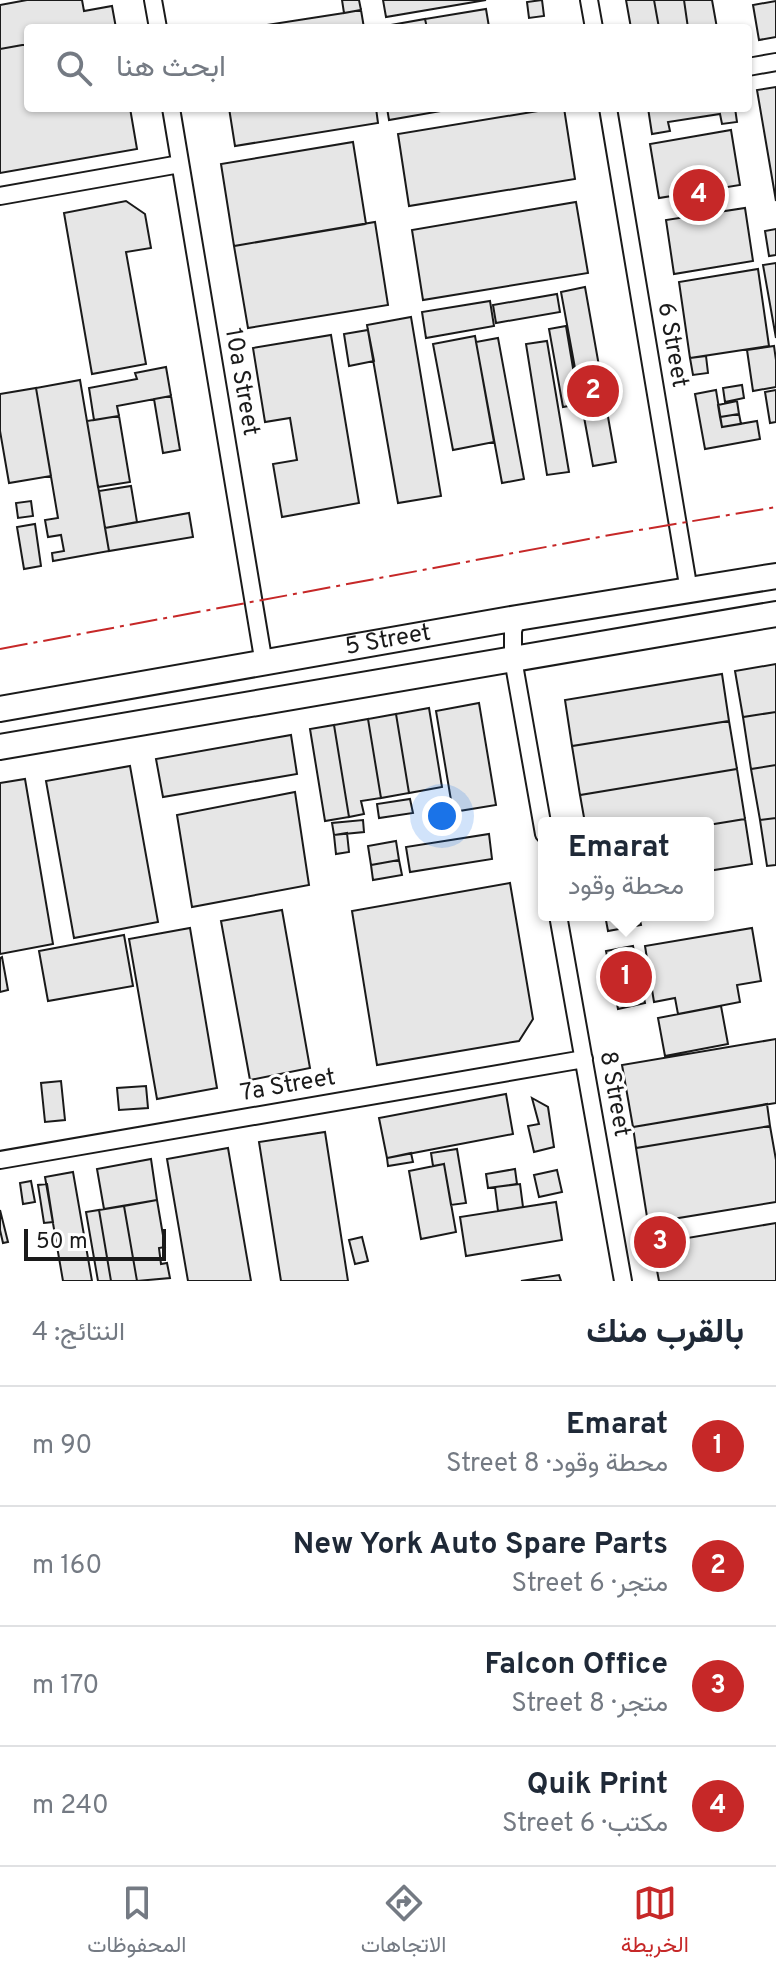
<!DOCTYPE html>
<html lang="ar">
<head>
<meta charset="utf-8">
<style>
	:root { --surface:#fff; --page:#f2f2f3; --text:#1f2937; --muted:#747a83; --line:#e0e1e3; --accent:#c62828 }
	body { margin:0; font-family:Overpass,Vazirmatn,sans-serif; background:var(--page); color:var(--text); direction:rtl }
	.scale { position:absolute; left:24px; bottom:20px; width:142px; box-sizing:border-box; padding-left:8px; border:4px solid #1a1a1a; border-top:0; font-size:22px; line-height:28px; white-space:nowrap; color:#1a1a1a; -webkit-text-stroke:6px #fff; paint-order:stroke }
	.you { position:absolute; left:442px; top:816px; width:28px; height:28px; margin:-20px; border:6px solid #fff; border-radius:50%; background:#1a73e8; box-shadow:0 0 0 12px #1a73e833 }
	.badge { display:grid; place-items:center; width:52px; height:52px; border-radius:50%; background:var(--accent); color:#fff; font-size:26px; font-weight:700 }
	.pin { position:absolute; translate:-50% -50%; border:4px solid #fff; box-shadow:0 2px 8px #0006 }
	.popup { position:absolute; left:538px; top:817px; width:176px; height:104px; box-sizing:border-box; display:grid; place-content:center; border-radius:8px; background:var(--surface); filter:drop-shadow(0 2px 6px #0005); font-size:26px; white-space:nowrap; color:var(--muted) }
	.popup b { font-size:30px; color:var(--text) }
	.popup::after { content:''; position:absolute; left:50%; top:100%; margin-left:-16px; border:16px solid transparent; border-top-color:var(--surface) }
	.list { margin:0; padding:0; list-style:none }
	h2 { display:flex; justify-content:space-between; align-items:center; height:104px; margin:0; padding:0 32px; font-size:34px }
	h2 small { font-size:26px; font-weight:400; color:var(--muted) }
	.list li { display:grid; grid-template-columns:52px 1fr auto; gap:24px; align-items:center; box-sizing:border-box; height:120px; padding:0 32px; border-top:2px solid var(--line) }
	.list b { display:block; font-size:30px; white-space:nowrap }
	.list p { margin:0; font-size:26px; white-space:nowrap; color:var(--muted) }
	.list em { font-size:26px; font-style:normal; color:var(--muted) }
	.icon { flex:none; width:44px; height:44px; fill:none; stroke:currentColor; stroke-width:2; stroke-linecap:round; stroke-linejoin:round }
	.map { position:relative; flex:none; width:776px; height:1281px; overflow:hidden; direction:ltr }
	.search { position:absolute; background:var(--surface); box-shadow:0 2px 6px #0004; left:24px; right:24px; top:24px; height:88px; display:flex; align-items:center; gap:20px; box-sizing:border-box; padding:0 28px; border-radius:8px; color:var(--muted); font-size:30px }
	.sheet { height:584px; background:var(--surface) }
	nav { display:flex; justify-content:space-around; align-items:center; box-sizing:border-box; height:112px; border-top:2px solid var(--line); background:var(--surface); font-size:22px; color:var(--muted) }
	nav a { display:grid; justify-items:center; gap:4px }
	nav .on { color:var(--accent) }
	.map>svg:first-child { display:block }
	.building { fill:#e6e6e6; stroke:#1a1a1a; stroke-width:2 }
	.lines { fill:none; stroke-linecap:round; stroke-linejoin:round }
	.street-casing { stroke:#1a1a1a; stroke-width:20 }
	.secondary-casing { stroke:#1a1a1a; stroke-width:28 }
	.street { stroke:#fff; stroke-width:16 }
	.secondary { stroke:#fff; stroke-width:24 }
	.power { stroke:#c62828; stroke-width:2; stroke-dasharray:28 6 4 6; stroke-linecap:butt }
	.labels { text-anchor:middle; dominant-baseline:central; stroke-width:6; stroke-linejoin:round; paint-order:stroke }
	.street-label { font-size:24px; fill:#1a1a1a; stroke:#fff }
</style>
</head>
<body>
<div class="map">
<svg width="776" height="1281" viewBox="0 0 776 1281">
	<rect width="100%" height="100%" fill="#fff"/>
	<path class="building" d="M27,0h55l2,11 28,-5 4,22h-88v16l-28,5v-44z
		M342,0h17l2,10 -17,3z
		M383,0h103l-100,17z
		M542,0l2,16 -15,2 -2,-16z
		M626,0h28l5,28h-28z
		M654,0h30l4,28h-29z
		M684,0h28l5,28h-29z
		M776,1v36l-17,3 -6,-35z
		M486,9l3,18 13,-2 1,3h-76l-2,-9z
		M361,10l3,18h-116l96,-15z
		M425,19l2,9h-53z
		M28,44v64h102l7,41 -137,24v-124z
		M776,87v114l-19,-111z
		M229,108h147l2,15 -143,23z
		M387,108h53l1,3 -52,9z
		M556,108h8l11,71 -166,27 -11,-72z
		M648,108h87l2,14 -15,2 -2,-10 -52,8 2,9 -18,3z
		M731,130l9,55 -81,13 -9,-54z
		M353,142l13,82 -132,22 -13,-82z
		M126,201l19,13 6,34 -25,4 20,112 -54,10 -28,-161z
		M576,202l12,71 -165,27 -11,-70z
		M745,208l8,53 -79,13 -8,-54z
		M375,222l13,83 -140,23 -14,-82z
		M776,229v26l-7,1 -4,-25z
		M776,263v75l-13,-73z
		M758,269l11,77 -79,12 -11,-76z
		M585,287l31,175 -23,4 -32,-174z
		M557,294l3,18 -64,11 -3,-18z
		M490,301l4,25 -68,12 -4,-26z
		M411,317l30,179 -43,7 -31,-178z
		M566,326l13,78 -16,3 -14,-78z
		M368,330l6,31 -25,5 -5,-32z
		M331,335l28,168 -77,14 -9,-53 24,-4 -7,-42 -25,4 -12,-74z
		M475,336l19,106 -41,8 -20,-106z
		M498,338l26,141 -22,4 -26,-141z
		M547,341l22,131 -22,3 -21,-131z
		M774,346l2,14v27l-23,4 -6,-41z
		M706,356l2,17 -15,2 -3,-17z
		M166,367l5,29 -54,10 2,10 -25,4 -5,-32 48,-9 -2,-6z
		M80,380l29,171 -56,10 -1,-8 12,-2 -3,-16 -13,2 -3,-17 13,-2 -22,-130z
		M742,385l2,13 -19,4 -2,-14z
		M36,388l15,88 -42,7 -9,-52v-37z
		M716,390l6,37 35,-6 3,18 -55,10 -10,-55z
		M776,390v32l-6,1 -5,-31z
		M171,396l9,54 -17,3 -9,-54z
		M737,401l2,13 -19,3 -2,-12z
		M739,414l2,10 -19,3 -2,-10z
		M119,416l11,66 -32,5 -11,-66z
		M131,486l6,36 -32,6 -6,-37z
		M31,501l2,15 -15,2 -2,-15z
		M189,513l4,24 -84,14 -4,-23z
		M35,524l6,42 -17,3 -7,-42z
		M776,664v48l-33,5 -8,-46z
		M722,674l7,47 -157,25 -7,-46z
		M479,703l17,102 -43,7 -17,-101z
		M429,708l13,79 -33,6 -13,-79z
		M776,712v53l-25,4 -8,-52z
		M396,714l13,79 -28,5 -13,-79z
		M368,719l13,79 -20,3 3,13 -15,3 -15,-92z
		M729,721l8,48 -157,26 -8,-49z
		M334,725l15,92 -24,4 -15,-92z
		M291,735l6,39 -134,23 -7,-38z
		M776,765v53l-16,2 -9,-51z
		M130,766l28,156 -84,16 -28,-157z
		M737,769l8,50 -37,6v-2h-123l-5,-28z
		M25,779l28,165 -53,10v-171z
		M295,792l14,93 -117,22 -15,-92z
		M410,799l3,14 -34,5 -2,-14z
		M776,818v47l-9,1 -7,-46z
		M745,819l7,45 -44,7v-46z
		M363,820l1,12 -30,3 -2,-12z
		M347,833l2,19 -13,2 -2,-19z
		M489,834l3,25 -82,13 -4,-25z
		M396,841l3,19 -28,5 -3,-19z
		M399,860l3,15 -29,5 -2,-15z
		M510,883l23,136 -14,22 -142,24 -25,-154z
		M282,910l28,158 -60,12 -29,-159z
		M605,915h34l2,10 -33,6z
		M190,928l27,160 -60,11 -28,-160z
		M752,928l9,53 -24,4 3,17 -62,12 -3,-16 -21,4 -9,-56z
		M124,935l9,51 -85,15 -9,-50z
		M633,946l12,57 -27,6 -12,-58z
		M2,957l6,33 -8,2v-34z
		M721,1006l7,38 -63,12 -7,-38z
		M776,1039v64l-143,24 -11,-62z
		M61,1081l4,39 -20,2 -4,-39z
		M146,1086l2,22 -29,2 -2,-22z
		M506,1094l7,40 -126,24 -8,-40z
		M532,1098l16,9 6,40 -20,5 -6,-26 11,-2z
		M767,1104l3,22 -134,22 -3,-21z
		M770,1126l6,34v42l-128,21 -12,-75z
		M325,1132l23,149h-67l-22,-139z
		M228,1148l23,133h-63l-21,-122z
		M457,1149l9,54 -15,2 -7,-41 -11,2 -2,-13z
		M411,1153l2,9 -25,4 -1,-8z
		M151,1159l6,41 -53,9 -7,-40z
		M444,1164l12,68 -35,7 -12,-68z
		M515,1169l2,15 -29,4 -2,-14z
		M557,1170l5,22 -23,5 -5,-22z
		M73,1172l19,109h-29l-18,-104z
		M31,1181l4,21 -12,2 -3,-21z
		M47,1184l6,38 -9,1 -6,-38z
		M520,1184l3,23 -25,4 -3,-24z
		M157,1200l8,47 -6,1 2,16 6,-1 3,15 -33,3 -13,-75z
		M556,1202l6,38 -96,16 -6,-39z
		M124,1206l13,75h-26l-12,-71z
		M0,1210l8,32 -5,1 -3,-13z
		M99,1210l12,71h-13l-12,-69z
		M776,1223v58h-117l-7,-37z
		M362,1237l6,24 -13,3 -6,-24z
		M559,1275l2,6h-40z"/>
	<g class="lines">
		<defs>
			<path id="street" d="M153,0l5,28
				M589,0l5,28
				M748,67l28,-5
				M171,108l93,556
				M608,108l81,483
				M0,196l180,-32
				M517,618l-4,13v28l31,175
				M558,915l65,366
				M0,1160l584,-101"/>
			<g id="secondary">
				<path id="s1" d="M0,709l517,-91 259,-42"/>
				<path d="M0,747l776,-133"/>
			</g>
		</defs>
		<use href="#street" class="street-casing"/>
		<use href="#secondary" class="secondary-casing"/>
		<use href="#street" class="street"/>
		<use href="#secondary" class="secondary"/>
		<path class="power" d="M0,649l610,-114 166,-28"/>
	</g>
	<g class="labels">
		<g class="street-label">
			<text transform="translate(672 345) rotate(80)">6 Street</text>
			<text transform="translate(241 382) rotate(80)">10a Street</text>
			<text stroke="none"><textPath href="#s1" startOffset="394">5 Street</textPath></text>
			<text transform="translate(288 1086) rotate(-10)">7a Street</text>
			<text transform="translate(614 1094) rotate(80)">8 Street</text>
		</g>
	</g>
</svg>
<div class="scale">50 m</div>
<div class="you"></div>
<div class="pin badge" style="left:626px;top:977px">1</div>
<div class="popup"><b>Emarat</b>محطة وقود</div>
<div class="pin badge" style="left:593px;top:391px">2</div>
<div class="pin badge" style="left:660px;top:1242px">3</div>
<div class="pin badge" style="left:699px;top:195px">4</div>
<div class="search"><svg class="icon" aria-label="search" viewBox="0 0 24 24"><circle cx="10" cy="10" r="6"/><path d="M15 15l6 6"/></svg>ابحث هنا</div>
</div>
<section class="sheet">
<h2>بالقرب منك<small>النتائج: 4</small></h2>
<ul class="list">
<li><span class="badge">1</span><div><b>Emarat</b><p>محطة وقود · 8 Street</p></div><em>90 m</em></li>
<li><span class="badge">2</span><div><b>New York Auto Spare Parts</b><p>متجر · 6 Street</p></div><em>160 m</em></li>
<li><span class="badge">3</span><div><b>Falcon Office</b><p>متجر · 8 Street</p></div><em>170 m</em></li>
<li><span class="badge">4</span><div><b>Quik Print</b><p>مكتب · 6 Street</p></div><em>240 m</em></li>
</ul>
</section>
<nav>
<a class="on"><svg class="icon" aria-label="map" viewBox="0 0 24 24"><path d="M3 6l6-2 6 2 6-2v14l-6 2-6-2-6 2zM9 4v14M15 6v14"/></svg>الخريطة</a>
<a><svg class="icon" aria-label="directions" viewBox="0 0 24 24"><path d="M12 3l9 9-9 9-9-9zM9 14v-3h6M13 9l2 2-2 2"/></svg>الاتجاهات</a>
<a><svg class="icon" aria-label="saved" viewBox="0 0 24 24"><path d="M7 4h10v16l-5-4-5 4z"/></svg>المحفوظات</a>
</nav>
</body>
</html>
